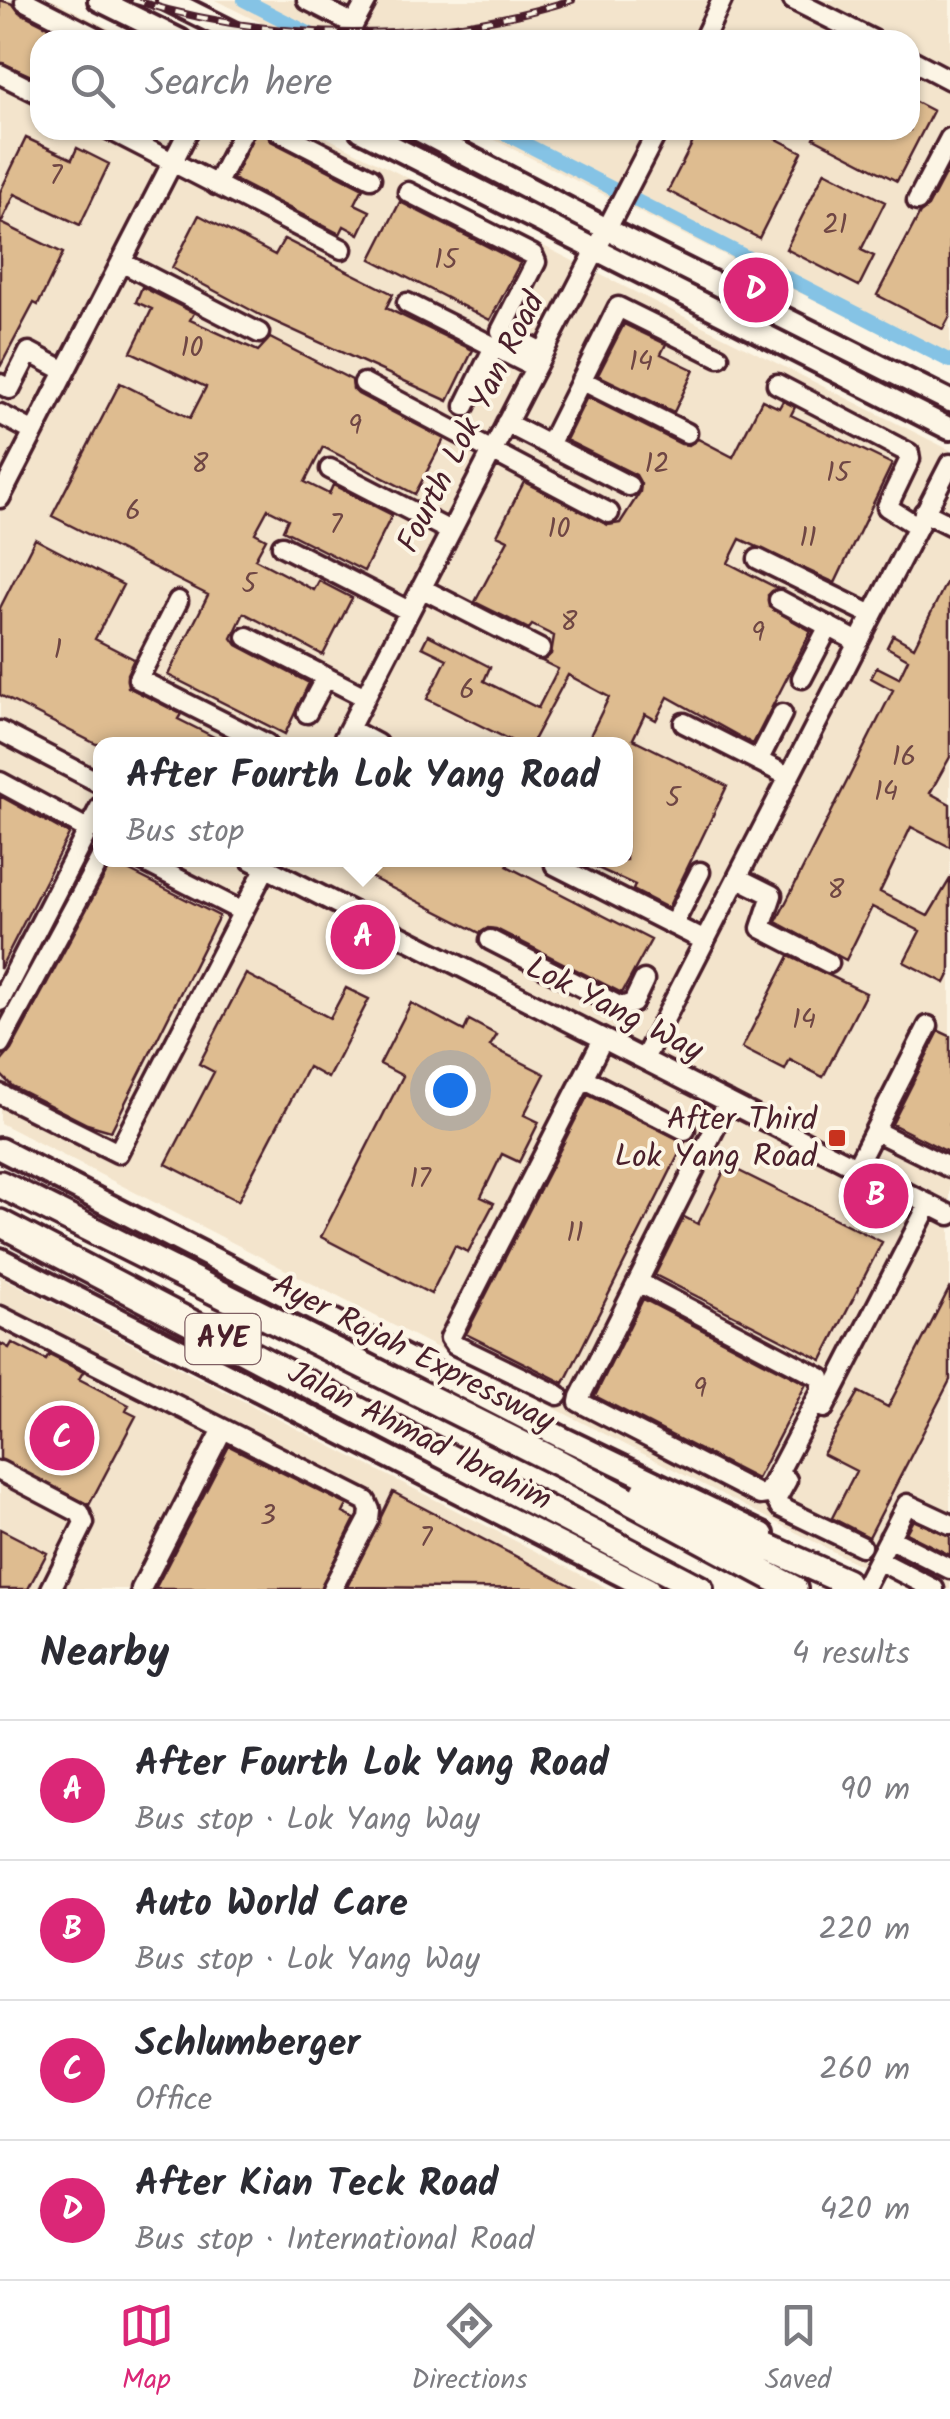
<!DOCTYPE html>
<html lang="en">
<head>
<meta charset="utf-8">
<style>
	:root { --surface:#fff; --page:#f7f7f7; --text:#2b2b33; --muted:#7c7c81; --line:#e1e1e2; --accent:#db2777 }
	body { margin:0; font-family:Kalam,sans-serif; background:var(--page); color:var(--text) }
	.you { position:absolute; left:450px; top:1090px; width:35px; height:35px; margin:-25px; border:8px solid #fff; border-radius:50%; background:#1a73e8; box-shadow:0 0 0 15px #1a73e833 }
	.badge { display:grid; place-items:center; width:65px; height:65px; border-radius:50%; background:var(--accent); color:#fff; font-size:32px; font-weight:700 }
	.pin { position:absolute; translate:-50% -50%; border:5px solid #fff; box-shadow:0 2px 10px #0006 }
	.popup { position:absolute; left:93px; top:737px; width:540px; height:130px; box-sizing:border-box; display:grid; place-content:center; border-radius:20px; background:var(--surface); filter:drop-shadow(0 2px 8px #0005); font-size:32px; white-space:nowrap; color:var(--muted) }
	.popup b { font-size:38px; color:var(--text) }
	.popup::after { content:''; position:absolute; left:50%; top:100%; margin-left:-20px; border:20px solid transparent; border-top-color:var(--surface) }
	.list { margin:0; padding:0; list-style:none }
	h2 { display:flex; justify-content:space-between; align-items:center; height:130px; margin:0; padding:0 40px; font-size:42px }
	h2 small { font-size:32px; font-weight:400; color:var(--muted) }
	.list li { display:grid; grid-template-columns:65px 1fr auto; gap:30px; align-items:center; box-sizing:border-box; height:140px; padding:0 40px; border-top:2px solid var(--line) }
	.list b { display:block; font-size:38px; white-space:nowrap }
	.list p { margin:0; font-size:32px; white-space:nowrap; color:var(--muted) }
	.list em { font-size:32px; font-style:normal; color:var(--muted) }
	.icon { flex:none; width:55px; height:55px; fill:none; stroke:currentColor; stroke-width:2; stroke-linecap:round; stroke-linejoin:round }
	.map { position:relative; flex:none; width:950px; height:1589px; overflow:hidden }
	.search { position:absolute; background:var(--surface); box-shadow:0 2px 8px #0004; left:30px; right:30px; top:30px; height:110px; display:flex; align-items:center; gap:25px; box-sizing:border-box; padding:0 35px; border-radius:30px; color:var(--muted); font-size:38px }
	.sheet { height:690px; background:var(--surface) }
	nav { display:flex; justify-content:space-around; align-items:center; box-sizing:border-box; height:140px; border-top:2px solid var(--line); background:var(--surface); font-size:28px; color:var(--muted) }
	nav a { display:grid; justify-items:center; gap:5px }
	nav .on { color:var(--accent) }
	.map>svg:first-child { display:block }
	.built { fill:#f3e4cc; fill-rule:evenodd }
	.lines { fill:none; stroke-linecap:round; stroke-linejoin:round }
	.canal { stroke:#85c3e5; stroke-width:14 }
	.building { fill:#debc90; stroke:#4a1f2b; stroke-width:2.5 }
	.minor-casing { stroke:#4a1f2b; stroke-width:25 }
	.major-casing { stroke:#4a1f2b; stroke-width:28 }
	.highway-casing { stroke:#4a1f2b; stroke-width:32 }
	.minor { stroke:#fcf5e5; stroke-width:18 }
	.major { stroke:#fcf5e5; stroke-width:20 }
	.highway { stroke:#fcf5e5; stroke-width:25 }
	.rail-casing { stroke:#4a1f2b; stroke-width:8 }
	.rail { stroke:#fcf5e5; stroke-width:4; stroke-dasharray:11; stroke-linecap:butt }
	.poi-dot { fill:#c8321e; stroke:#fcf5e5; stroke-width:4 }
	.labels { text-anchor:middle; dominant-baseline:central; stroke-width:8; stroke-linejoin:round; paint-order:stroke }
	.number-label { font-size:28px; fill:#6f4644 }
	.shield { fill:#fcf5e5; stroke:#7f5f63; stroke-width:2.5 }
	.shield-label { font-size:30px; font-weight:bold; fill:#4a1f2b }
	.street-label { font-size:32px; fill:#4a1f2b; stroke:#fcf5e5 }
	.poi-label { font-size:32px; fill:#4a1f2b; stroke:#fcf5e5; text-anchor:end }
</style>
</head>
<body>
<div class="map">
<svg width="950" height="1589" viewBox="0 0 950 1589">
	<rect width="100%" height="100%" fill="#fcf5e5"/>
	<filter id="ink" filterUnits="userSpaceOnUse"><feTurbulence type="fractalNoise" baseFrequency=".01" numOctaves="2"/><feDisplacementMap in="SourceGraphic" scale="20" xChannelSelector="R" yChannelSelector="G"/><feConvolveMatrix kernelMatrix="1 2 1 2 8 2 1 2 1" color-interpolation-filters="sRGB"/></filter>
	<g filter="url(#ink)">
		<path class="built" d="M0,0h53l79,40h-92v90h272l638,320v1139h-44l-906,-466zM100,744h526v116h-526z
			M215,0h735v368l-475,-238h435v-90h-615z
			M0,1276l609,313h-609z"/>
		<g class="lines">
			<path class="canal" d="M244,0l78,40
				M498,130l452,231"/>
		</g>
		<path class="building" d="M0,0l13,4 6,8 55,28h-34v40l-40,-18z
			M910,99l23,12 -36,70 -83,-43 4,-8h92z
			M256,130h9l6,11 92,47 -8,16 15,7 -11,23 -15,-8 -4,8 -107,-55z
			M699,130h78l-4,7 29,15 -43,86 -91,-47z
			M26,138l46,21 5,-11 32,16 -29,61 -65,-31 -14,29 62,30 -25,52 -4,-2 -34,64v-175z
			M950,165v151l-7,13 -66,-34 43,-82 8,-6z
			M825,171l60,31 -24,48 13,6 -15,30 -73,-37z
			M400,202l120,61 -30,57 -119,-61z
			M199,215l76,40 9,-16 109,55 -7,14 87,42 -25,51 -186,-85 -90,-48z
			M142,287l52,26 -4,7 68,31 12,-13 82,42 1,9 5,5 86,45 -29,55 -92,-47 -18,35 24,12 4,-9 59,30 -28,56 -81,-41 5,-11 -20,-10 -13,24 11,6 -11,20 59,31 5,-9 33,17 -29,57 -79,-42 -12,25 5,7 72,38 -24,51 -117,-59 40,-80 -156,-79 68,-133 70,35 16,-31 -75,-35 21,-43 -16,-7z
			M624,324l42,20 -5,10 33,16 -20,42 -76,-37z
			M587,397l94,47 8,1 9,-6 35,18 29,-57 17,8 4,-7 12,6 -4,8 101,49 -57,119 -95,-44 -12,24 49,25 -9,7 1,12 42,24 -58,113 -85,-47 -12,23 -11,-6 -12,25 94,47 -59,122 -35,-18 2,-5 -55,-25h46v-116h-40l23,-47 -41,-22 -37,69h-13l-91,-45 20,-40 -25,-12 6,-12 62,32 -6,14 54,27 20,-39 -16,-8 9,-7 3,-18 -22,-11 -3,4 -54,-27 33,-62 -11,-5 27,-53 84,43 12,-2 20,-31 1,-8 -5,-9 -70,-35z
			M35,539l88,46 -28,54 39,20 -7,15 1,13 53,27 -3,5 50,25h-132l-96,-49v-87z
			M950,575v182l-20,36 20,11v43l-39,-20 -31,65 48,24 22,-37v94l-5,10 -41,-21 16,-31 -48,-24 -26,53 -70,-38 117,-232 -22,-12 6,-11 22,11 9,-19 -21,-12 6,-12 21,12z
			M0,796l69,38 -69,135z
			M337,860h174l-4,6 144,74 -29,53 -126,-64 -8,-1 -8,5z
			M112,862l107,54 -108,215 -24,-7 -75,-38 -12,-12v-11l11,-13z
			M789,956l77,37 -43,84 -33,-17 -5,10 -43,-22z
			M246,974l84,44 16,-30 23,11 -41,79 -20,-11 -70,134 -72,-37 48,-92 -15,-8z
			M411,1003l53,28 5,-11 28,15 -7,11 55,28 -21,41 15,7 -20,40 -17,-8 -21,43 13,6 -26,49 -13,-6 -24,48 -110,-57 82,-161 -23,-12z
			M939,1031l11,5v117l-58,-29z
			M588,1095l97,47 -121,241 -98,-49z
			M727,1165l155,77 -60,118 -167,-85 29,-58 14,7z
			M950,1287v93l-81,157 -37,-19 24,-47 -33,-17 36,-62 29,15z
			M643,1299l163,85 -49,95 -162,-83z
			M0,1343l9,5 3,-5 34,17 3,-5 34,17 -4,7 50,26 -3,6 10,5 -47,89 -89,-46z
			M229,1446l118,59 -4,8 12,6 -35,70h-165z
			M393,1492l185,97 -231,-2z
			M913,1520l37,16v19l-44,-22z
			M0,1529l47,24 -19,36h-28z"/>
		<g class="lines">
			<defs>
				<path id="minor" d="M307,0l47,24
					M793,0l80,40
					M25,1l76,39
					M345,40l22,-40
					M703,40l19,-40
					M910,59l40,21
					M0,74l40,20
					M110,130l232,119
					M277,130l94,48
					M216,185l28,-55
					M408,192l125,63 3,7 -35,69 41,21
					M917,201l33,-63
					M121,262l138,71
					M407,303l127,64
					M581,380l106,53
					M364,383l245,130
					M0,384l10,5 19,-37 36,19
					M777,384l132,69 1,6 -23,48 30,19
					M465,406l29,-59
					M0,414l34,18
					M506,423l123,63
					M549,445l69,-138 101,50
					M330,469l120,62
					M0,498l189,-368
					M924,512l26,13
					M282,546l127,65
					M758,559l114,56
					M421,588l119,61
					M779,600l79,42
					M178,601l-40,78 129,65
					M247,637l118,60
					M802,678l27,-52
					M307,713l19,-36
					M684,723l104,53
					M349,729l28,15
					M0,731l100,52
					M341,744l317,-614
					M758,761l24,-47
					M0,782l89,48
					M141,860l102,52
					M251,860l699,355
					M555,865l150,76
					M738,878l34,17 -11,33 68,35
					M673,925l27,-53
					M490,940l131,67 12,-4 11,-23
					M0,1001l100,-194
					M0,1044l100,-185
					M644,1059l306,-595
					M583,1078l102,52
					M0,1094l118,59 148,-286
					M875,1131l75,37
					M856,1167l72,-141
					M638,1282l183,96v13l-54,103 -7,1 -181,-93 1,-5 138,-275 10,-20
					M0,1316l366,185 4,9 -1,9 -37,70
					M558,1395l-103,-50 -5,-7 153,-299
					M824,1408l105,-204
					M0,1471l80,42 4,10 -33,66
					M787,1480l-11,20 4,7 81,39
					M889,1538l61,31
					M878,1560l56,29
					M141,1589l82,-160
					M863,1589l44,-85 43,20"/>
				<path id="major" d="M99,0l81,40
					M168,0l80,40
					M360,130l590,299
					M418,130l206,108 326,163
					M0,1149l563,289 200,96
					M0,1259l649,330"/>
				<path id="highway" d="M0,1184l561,280 233,125
					M0,1223l700,366
					M645,1492l201,90"/>
			</defs>
			<use href="#minor" class="minor-casing"/>
			<use href="#major" class="major-casing"/>
			<use href="#highway" class="highway-casing"/>
			<use href="#minor" class="minor"/>
			<use href="#major" class="major"/>
			<use href="#highway" class="highway"/>
			<defs>
				<path id="rail" d="M133,0c143,44 296,44 439,0"/>
			</defs>
			<use href="#rail" class="rail-casing"/>
			<use href="#rail" class="rail"/>
		</g>
	</g>
	<rect class="poi-dot" x="827" y="1128" width="20" height="20" rx="5"/>
	<g class="labels">
		<g class="number-label">
			<text x="56" y="176">7</text>
			<text x="835" y="225">21</text>
			<text x="446" y="260">15</text>
			<text x="192" y="348">10</text>
			<text x="641" y="362">14</text>
			<text x="355" y="426">9</text>
			<text x="200" y="464">8</text>
			<text x="657" y="464">12</text>
			<text x="838" y="473">15</text>
			<text x="133" y="511">6</text>
			<text x="336" y="525">7</text>
			<text x="559" y="529">10</text>
			<text x="808" y="538">11</text>
			<text x="249" y="584">5</text>
			<text x="569" y="622">8</text>
			<text x="758" y="633">9</text>
			<text x="58" y="650">1</text>
			<text x="467" y="690">6</text>
			<text x="904" y="757">16</text>
			<text x="886" y="792">14</text>
			<text x="673" y="798">5</text>
			<text x="836" y="890">8</text>
			<text x="804" y="1020">14</text>
			<text x="420" y="1179">17</text>
			<text x="575" y="1233">11</text>
			<text x="700" y="1389">9</text>
			<text x="268" y="1516">3</text>
			<text x="426" y="1538">7</text>
		</g>
		<rect class="shield" x="185.5" y="1314" width="75" height="50" rx="8"/>
		<g class="shield-label">
			<text x="223" y="1339">AYE</text>
		</g>
		<g class="street-label">
			<text transform="translate(472 423) rotate(-63)">Fourth Lok Yan Road</text>
			<text transform="translate(614 1010) rotate(27)">Lok Yang Way</text>
			<text transform="translate(413 1354) rotate(27)">Ayer Rajah Expressway</text>
			<text transform="translate(419 1437) rotate(27)">Jalan Ahmad Ibrahim</text>
		</g>
		<g class="poi-label">
			<text x="817" y="1120">After Third<tspan x="817" dy="37">Lok Yang Road</tspan></text>
		</g>
	</g>
</svg>
<div class="you"></div>
<div class="pin badge" style="left:363px;top:937px">A</div>
<div class="popup"><b>After Fourth Lok Yang Road</b>Bus stop</div>
<div class="pin badge" style="left:876px;top:1196px">B</div>
<div class="pin badge" style="left:62px;top:1438px">C</div>
<div class="pin badge" style="left:756px;top:290px">D</div>
<div class="search"><svg class="icon" aria-label="search" viewBox="0 0 24 24"><circle cx="10" cy="10" r="6"/><path d="M15 15l6 6"/></svg>Search here</div>
</div>
<section class="sheet">
<h2>Nearby<small>4 results</small></h2>
<ul class="list">
<li><span class="badge">A</span><div><b>After Fourth Lok Yang Road</b><p>Bus stop · Lok Yang Way</p></div><em>90 m</em></li>
<li><span class="badge">B</span><div><b>Auto World Care</b><p>Bus stop · Lok Yang Way</p></div><em>220 m</em></li>
<li><span class="badge">C</span><div><b>Schlumberger</b><p>Office</p></div><em>260 m</em></li>
<li><span class="badge">D</span><div><b>After Kian Teck Road</b><p>Bus stop · International Road</p></div><em>420 m</em></li>
</ul>
</section>
<nav>
<a class="on"><svg class="icon" aria-label="map" viewBox="0 0 24 24"><path d="M3 6l6-2 6 2 6-2v14l-6 2-6-2-6 2zM9 4v14M15 6v14"/></svg>Map</a>
<a><svg class="icon" aria-label="directions" viewBox="0 0 24 24"><path d="M12 3l9 9-9 9-9-9zM9 14v-3h6M13 9l2 2-2 2"/></svg>Directions</a>
<a><svg class="icon" aria-label="saved" viewBox="0 0 24 24"><path d="M7 4h10v16l-5-4-5 4z"/></svg>Saved</a>
</nav>
</body>
</html>
